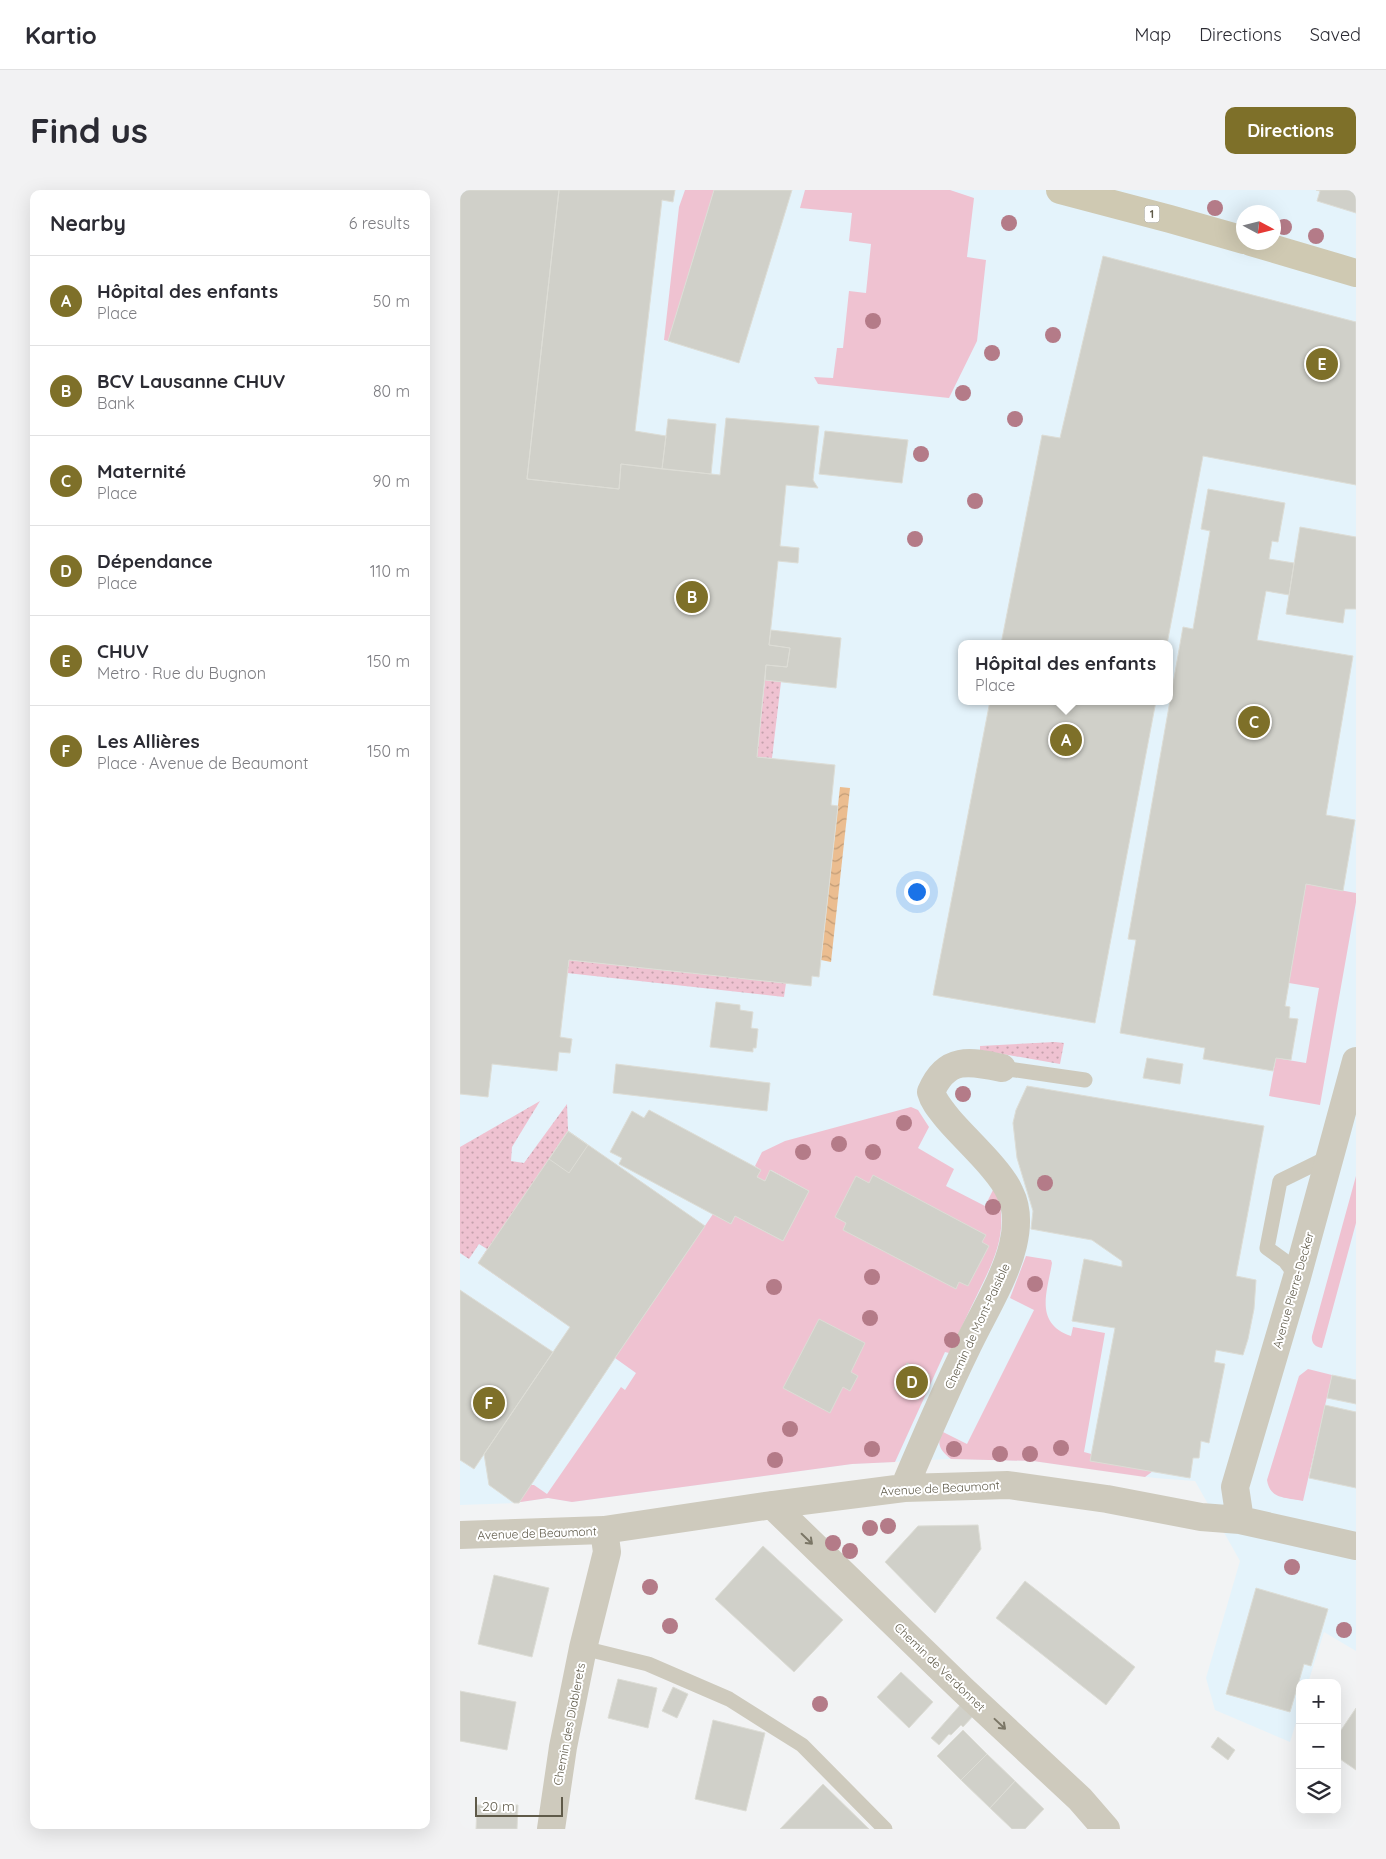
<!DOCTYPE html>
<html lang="en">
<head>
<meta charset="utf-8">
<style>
	:root { --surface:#fff; --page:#f2f2f3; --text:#2b2b33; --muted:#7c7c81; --line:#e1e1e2; --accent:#7e7029 }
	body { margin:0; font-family:Quicksand,sans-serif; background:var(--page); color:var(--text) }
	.controls { position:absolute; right:15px; bottom:15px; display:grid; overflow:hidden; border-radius:10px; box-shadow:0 5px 20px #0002 }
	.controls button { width:45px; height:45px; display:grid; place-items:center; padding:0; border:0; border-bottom:1px solid var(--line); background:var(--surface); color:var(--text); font:25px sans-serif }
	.compass { position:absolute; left:776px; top:15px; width:45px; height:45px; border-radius:50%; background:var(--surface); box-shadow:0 5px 20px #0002; rotate:97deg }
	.scale { position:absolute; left:15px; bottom:12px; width:88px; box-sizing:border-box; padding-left:5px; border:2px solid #5f5a49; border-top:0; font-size:14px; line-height:18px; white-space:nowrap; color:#5f5a49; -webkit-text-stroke:4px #fff; paint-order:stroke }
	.you { position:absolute; left:456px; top:701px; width:18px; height:18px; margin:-12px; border:4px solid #fff; border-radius:50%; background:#1a73e8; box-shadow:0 0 0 8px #1a73e833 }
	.badge { display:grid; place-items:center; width:32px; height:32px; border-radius:50%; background:var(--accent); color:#fff; font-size:16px; font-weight:700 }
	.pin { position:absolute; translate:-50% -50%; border:2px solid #fff; box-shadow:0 1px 5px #0006 }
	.popup { position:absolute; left:498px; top:450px; width:215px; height:65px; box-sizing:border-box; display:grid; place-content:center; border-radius:10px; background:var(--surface); filter:drop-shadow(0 1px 4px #0005); font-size:16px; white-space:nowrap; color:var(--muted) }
	.popup b { font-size:19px; color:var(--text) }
	.popup::after { content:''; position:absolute; left:50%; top:100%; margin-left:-10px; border:10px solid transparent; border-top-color:var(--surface) }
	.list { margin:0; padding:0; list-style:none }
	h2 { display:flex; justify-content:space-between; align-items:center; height:65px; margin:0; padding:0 20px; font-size:21px }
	h2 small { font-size:16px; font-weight:400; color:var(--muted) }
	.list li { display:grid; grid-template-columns:32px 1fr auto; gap:15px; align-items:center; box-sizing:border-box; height:90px; padding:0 20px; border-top:1px solid var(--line) }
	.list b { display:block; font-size:19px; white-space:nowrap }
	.list p { margin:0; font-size:16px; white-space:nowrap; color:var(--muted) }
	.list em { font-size:16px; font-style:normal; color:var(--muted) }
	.icon { flex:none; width:28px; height:28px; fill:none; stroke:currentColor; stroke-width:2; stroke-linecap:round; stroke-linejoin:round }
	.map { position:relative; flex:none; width:896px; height:1639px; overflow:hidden; border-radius:10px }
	header { display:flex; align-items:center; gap:30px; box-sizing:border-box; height:70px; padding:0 25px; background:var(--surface); border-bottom:1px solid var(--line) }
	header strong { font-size:24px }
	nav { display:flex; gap:28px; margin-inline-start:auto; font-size:18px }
	.intro { display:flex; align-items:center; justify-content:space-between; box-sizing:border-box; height:120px; padding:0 30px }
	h1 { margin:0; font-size:35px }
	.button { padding:12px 22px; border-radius:10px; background:var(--accent); color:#fff; font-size:18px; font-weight:700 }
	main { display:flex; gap:30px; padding:0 30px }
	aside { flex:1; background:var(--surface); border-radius:10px; box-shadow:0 5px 20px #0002 }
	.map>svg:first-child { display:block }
	.medical { fill:#e4f3fb; fill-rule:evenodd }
	.grass { fill:url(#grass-dots) }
	.garden { fill:#efc2d1 }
	.water { fill:url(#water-waves) }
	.building { fill:#d0d0c9; stroke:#ddddd6 }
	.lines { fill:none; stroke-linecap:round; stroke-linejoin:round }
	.lane { stroke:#cecabd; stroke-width:15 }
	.street { stroke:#cecabd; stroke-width:28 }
	.primary { stroke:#cfc9b2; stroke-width:28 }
	.tree { fill:#b47b88 }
	.oneway { stroke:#7b7666 }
	.labels { text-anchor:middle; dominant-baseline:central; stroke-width:4; stroke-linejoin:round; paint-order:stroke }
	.shield { fill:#fff; stroke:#8f8c80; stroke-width:1 }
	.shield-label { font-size:11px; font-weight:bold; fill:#5f5a49 }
	.street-label { font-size:12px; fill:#5f5a49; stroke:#fff }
</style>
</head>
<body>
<header>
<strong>Kartio</strong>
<nav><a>Map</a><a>Directions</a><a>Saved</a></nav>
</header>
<div class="intro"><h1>Find us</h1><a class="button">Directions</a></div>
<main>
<aside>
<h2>Nearby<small>6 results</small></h2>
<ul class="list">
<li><span class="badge">A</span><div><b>Hôpital des enfants</b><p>Place</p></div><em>50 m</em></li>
<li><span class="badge">B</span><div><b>BCV Lausanne CHUV</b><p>Bank</p></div><em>80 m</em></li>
<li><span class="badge">C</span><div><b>Maternité</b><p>Place</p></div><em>90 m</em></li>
<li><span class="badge">D</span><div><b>Dépendance</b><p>Place</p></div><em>110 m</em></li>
<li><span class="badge">E</span><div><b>CHUV</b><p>Metro · Rue du Bugnon</p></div><em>150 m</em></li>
<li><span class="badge">F</span><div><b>Les Allières</b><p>Place · Avenue de Beaumont</p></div><em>150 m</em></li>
</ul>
</aside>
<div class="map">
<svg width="896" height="1639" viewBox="0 0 896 1639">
	<defs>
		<pattern id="grass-dots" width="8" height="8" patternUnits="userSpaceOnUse" patternTransform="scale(1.25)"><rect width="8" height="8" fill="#efc2d1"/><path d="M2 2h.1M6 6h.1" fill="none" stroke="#c5a1ac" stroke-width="1.8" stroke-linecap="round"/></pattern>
		<pattern id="water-waves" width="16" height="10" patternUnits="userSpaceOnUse" patternTransform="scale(1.25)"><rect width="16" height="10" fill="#ebbd90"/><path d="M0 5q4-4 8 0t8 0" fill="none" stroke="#c29d78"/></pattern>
	</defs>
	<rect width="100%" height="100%" fill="#f2f3f4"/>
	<path class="medical" d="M0,0h896v1461l-32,-19 -16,51h-8v27l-10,32 -75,-32 -9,-32 34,-117 -45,-80 -40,-3 -122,-17 -83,-2 -98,5 -280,38 -24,-4 -34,5 -54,2zM784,22h30v30h-30zM502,454h208v57h-208z"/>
	<path class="grass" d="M305,490l16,2 -9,76 -15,-1z
		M109,770l217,23 -2,14 -217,-24z
		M595,852l9,1 -4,21 -80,-14v-4z
		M80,911l-28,46 -1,14 13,2 43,-59 1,27 -20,181 -70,-49 9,-14 -8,-5 -10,15 -9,-6v-106z"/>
	<path class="garden" d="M225,0h29l-46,151 -4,-1 15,-133z
		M345,0h145l24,8 -7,59 19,3 -9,81 -28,57 -131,-14 -4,-7 19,1 4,-30h6l6,-57 17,2 5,-49 -22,-3 3,-28 -52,-5z
		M846,694l50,9v9l-36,203 -51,-9 7,-38 30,5 13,-75 -30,-5z
		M451,917l7,3 11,17 -11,21 36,21 -8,17 39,20 10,-20c15,43 1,70 -17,107 -10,20 -19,40 -29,60l-4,-1 -50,110 -43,2 -280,38 -24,-4 -34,5 13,-18h7l13,9 74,-107 4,3 11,-17 -21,-15 98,-144 18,10 4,-8 48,25 26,-50 -38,-21 -6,11 -8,-4 4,-7 -6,-4 7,-14 23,-11z
		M896,986v47l-34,125c-7,-1 -11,-5 -10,-12z
		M566,1066l25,4 1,3c-5,30 -18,60 19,73l2,-9 32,6 -21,119 69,19 -8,6 -112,-16 -82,-2c-10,-8 -16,-15 -8,-27l24,12 67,-134 -24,-12z
		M848,1179l24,6 -29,126c-16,-4 -33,-1 -36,-21l32,-104z"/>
	<path class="water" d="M380,597l10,1 -19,174 -10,-2z"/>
	<path class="building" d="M0,0h99l-32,289 92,10 2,-25 99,11 6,-57 93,8 -6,54 5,8 -32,-3 -6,61 19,2 -1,15 -20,-2 -9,84 21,3 -3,19 -21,-2 -9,92 78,8 -4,40 7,1 -19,171 -7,-1 -1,10 -242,-26 -9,77 12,2 -2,14 -11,-1 -2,19 -65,-7 -4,33 -28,-3z
		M99,0h116l-2,12 -11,-2 -27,231 31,5 -4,33 -41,-5 -2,25 -92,-10z
		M254,0h78l-53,173 -71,-22z
		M856,0h40v23l-39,-12 3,-10z
		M643,66l253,66v163l-153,-29 -36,188h-166l41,-209 18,3z
		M208,229l48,5 -5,50 -49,-5z
		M365,241l83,9 -6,43 -83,-9z
		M748,299l77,14 -7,39 -6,-1 -3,18 25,4 -5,32 -23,-4 -9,49 96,16 -27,159 29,5 -12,71 -37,-7 -21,122 5,1 -1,11 9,1 -7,41 -15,-2 -3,13 -70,-12 2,-11 -85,-15 16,-93 -8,-1 55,-312 10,2 17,-98 -9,-2z
		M840,337l56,10v72h-11l-2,14 -57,-9z
		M311,440l70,8 -5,50 -71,-8 1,-15 21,2 3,-19 -21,-3z
		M530,511h166l-61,322 -162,-28z
		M256,812l24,3v5l13,2 -2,16 7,1 -2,19h-3v4l-43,-5z
		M687,868l36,6 -3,20 -37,-6z
		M156,874l154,19 -3,28 -154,-18z
		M567,896l237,40 -28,150 20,4 -2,29 -6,30 -5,16 -27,-5 -2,12 11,2 -16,79 -8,-2 -2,17h-6l-3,20 -100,-17 25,-133 -43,-7 12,-62 38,8v-6l-30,-21 -61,-11 2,-18 -16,-53 -4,-35 3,-13z
		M189,920l112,60 -4,7 8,4 5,-11 39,21 -26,50 -48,-25 -4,8 -112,-60 3,-6 -12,-6 22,-41 12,7z
		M108,941l20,14 -19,28 -20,-14z
		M108,941l137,95 -90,132 -96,145h-5l-25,-18 -5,-31 86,-127 -92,-64z
		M413,985l113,60 -4,7 7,4 -21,40 -9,-4 -3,7 -113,-59 3,-7 -11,-6 21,-41 13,7z
		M0,1100l93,62 -79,117 -14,-9z
		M359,1129l46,24 -14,29 7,4 -8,15 -7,-4 -13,26 -47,-25z
		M447,1173l23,12 -12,25 -24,-11z
		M872,1185l24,5v24l-29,-6z
		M865,1215l31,7v76l-47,-10z
		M518,1335l3,24 -46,64 -50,-51 33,-36z
		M303,1356l80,74 -49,52 -79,-73z
		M34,1385l55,13 -17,69 -54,-13z
		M565,1391l110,86 -29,38 -110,-87z
		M796,1398l72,21 -17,57 -7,-2 -14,48 -64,-18z
		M441,1482l32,30 -24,26 -32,-31z
		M158,1489l39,9 -9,40 -40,-10z
		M213,1497l15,7 -11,24 -15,-7z
		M0,1501l56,11 -9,48 -47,-9z
		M502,1513l13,11 -12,13 -2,-2 -10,10 -2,-1 -10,11 -8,-7z
		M896,1518v62l-19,-13v-21z
		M253,1530l52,13 -19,78 -51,-12z
		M503,1540l24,24 -26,26 -24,-24z
		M758,1547l17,13 -7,10 -17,-13z
		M527,1564l28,27 -25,27 -29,-28z
		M555,1591l29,28 -19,20h-13l-22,-21z
		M363,1594l46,45h-89z
		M17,1615h41l-1,24h-41z"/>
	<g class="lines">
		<path class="lane" d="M542,878l83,12
			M837,1087l-12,-16 -18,-13 13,-67 51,-25
			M123,1458l65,16 81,35 73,46 83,84"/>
		<path class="street" d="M444,1298c20,-47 40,-94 62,-139 15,-32 39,-70 47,-104 4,-17 5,-36 -3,-52 -9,-22 -44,-53 -61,-73 -7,-9 -15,-17 -18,-28 15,-36 39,-31 71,-24
			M312,1315l190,184 118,110 26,30
			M780,1330l-5,-33 62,-210 59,-216
			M0,1345l144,-5 168,-25 132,-17 104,-3 99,14 94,18 39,3 116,26
			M91,1639l12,-82 20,-99 24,-96 -3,-22"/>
		<path class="primary" d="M600,0l110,29 74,21
			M791,52l105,31"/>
	</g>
	<g class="tree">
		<circle cx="755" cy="18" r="8"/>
		<circle cx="549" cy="33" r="8"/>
		<circle cx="824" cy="37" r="8"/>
		<circle cx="856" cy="46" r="8"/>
		<circle cx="413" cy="131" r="8"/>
		<circle cx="593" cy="145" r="8"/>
		<circle cx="532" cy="163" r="8"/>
		<circle cx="503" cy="203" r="8"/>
		<circle cx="555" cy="229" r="8"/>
		<circle cx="461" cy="264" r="8"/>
		<circle cx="515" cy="311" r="8"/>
		<circle cx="455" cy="349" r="8"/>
		<circle cx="503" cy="904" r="8"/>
		<circle cx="444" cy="933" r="8"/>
		<circle cx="379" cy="954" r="8"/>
		<circle cx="343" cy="962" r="8"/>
		<circle cx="413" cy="962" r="8"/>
		<circle cx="585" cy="993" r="8"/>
		<circle cx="533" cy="1017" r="8"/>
		<circle cx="412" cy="1087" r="8"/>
		<circle cx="575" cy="1094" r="8"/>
		<circle cx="314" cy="1097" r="8"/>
		<circle cx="410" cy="1128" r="8"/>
		<circle cx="492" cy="1150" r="8"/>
		<circle cx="330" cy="1239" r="8"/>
		<circle cx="601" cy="1258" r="8"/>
		<circle cx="412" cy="1259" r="8"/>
		<circle cx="494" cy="1259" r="8"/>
		<circle cx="540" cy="1264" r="8"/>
		<circle cx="570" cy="1264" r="8"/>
		<circle cx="315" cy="1270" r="8"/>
		<circle cx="428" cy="1336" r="8"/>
		<circle cx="410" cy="1338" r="8"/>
		<circle cx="373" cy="1353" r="8"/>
		<circle cx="390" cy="1361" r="8"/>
		<circle cx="832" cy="1377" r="8"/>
		<circle cx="190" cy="1397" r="8"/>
		<circle cx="210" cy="1436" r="8"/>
		<circle cx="884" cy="1440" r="8"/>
		<circle cx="360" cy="1514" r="8"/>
	</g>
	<defs><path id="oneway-shaft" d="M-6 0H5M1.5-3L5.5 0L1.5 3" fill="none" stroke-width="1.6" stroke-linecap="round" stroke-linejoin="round" transform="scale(1.25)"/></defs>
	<g class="oneway">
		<use href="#oneway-shaft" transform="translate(347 1349) rotate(44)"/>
		<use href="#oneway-shaft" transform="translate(540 1534) rotate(43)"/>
	</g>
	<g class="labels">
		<rect class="shield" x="684.5" y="15.5" width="15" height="17" rx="4"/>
		<g class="shield-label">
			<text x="692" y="24">1</text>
		</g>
		<g class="street-label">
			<text transform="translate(833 1100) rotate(-74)">Avenue Pierre-Decker</text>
			<text transform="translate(517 1136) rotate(-65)">Chemin de Mont-Paisible</text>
			<text transform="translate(480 1298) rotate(-3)">Avenue de Beaumont</text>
			<text transform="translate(77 1343) rotate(-2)">Avenue de Beaumont</text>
			<text transform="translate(480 1477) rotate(44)">Chemin de Verdonnet</text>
			<text transform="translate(109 1534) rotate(-79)">Chemin des Diablerets</text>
		</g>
	</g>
</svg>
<div class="controls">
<button>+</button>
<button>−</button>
<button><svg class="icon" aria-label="layers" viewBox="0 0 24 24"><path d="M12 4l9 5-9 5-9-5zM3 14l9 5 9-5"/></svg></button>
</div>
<svg class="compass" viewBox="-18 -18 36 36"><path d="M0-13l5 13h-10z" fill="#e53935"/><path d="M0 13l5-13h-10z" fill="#7c7c81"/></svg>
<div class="scale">20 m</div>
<div class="you"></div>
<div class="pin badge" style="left:606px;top:550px">A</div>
<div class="popup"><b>Hôpital des enfants</b>Place</div>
<div class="pin badge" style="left:232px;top:407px">B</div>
<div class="pin badge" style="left:794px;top:532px">C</div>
<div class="pin badge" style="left:452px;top:1192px">D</div>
<div class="pin badge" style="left:862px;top:174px">E</div>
<div class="pin badge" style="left:29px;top:1213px">F</div>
</div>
</main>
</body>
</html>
